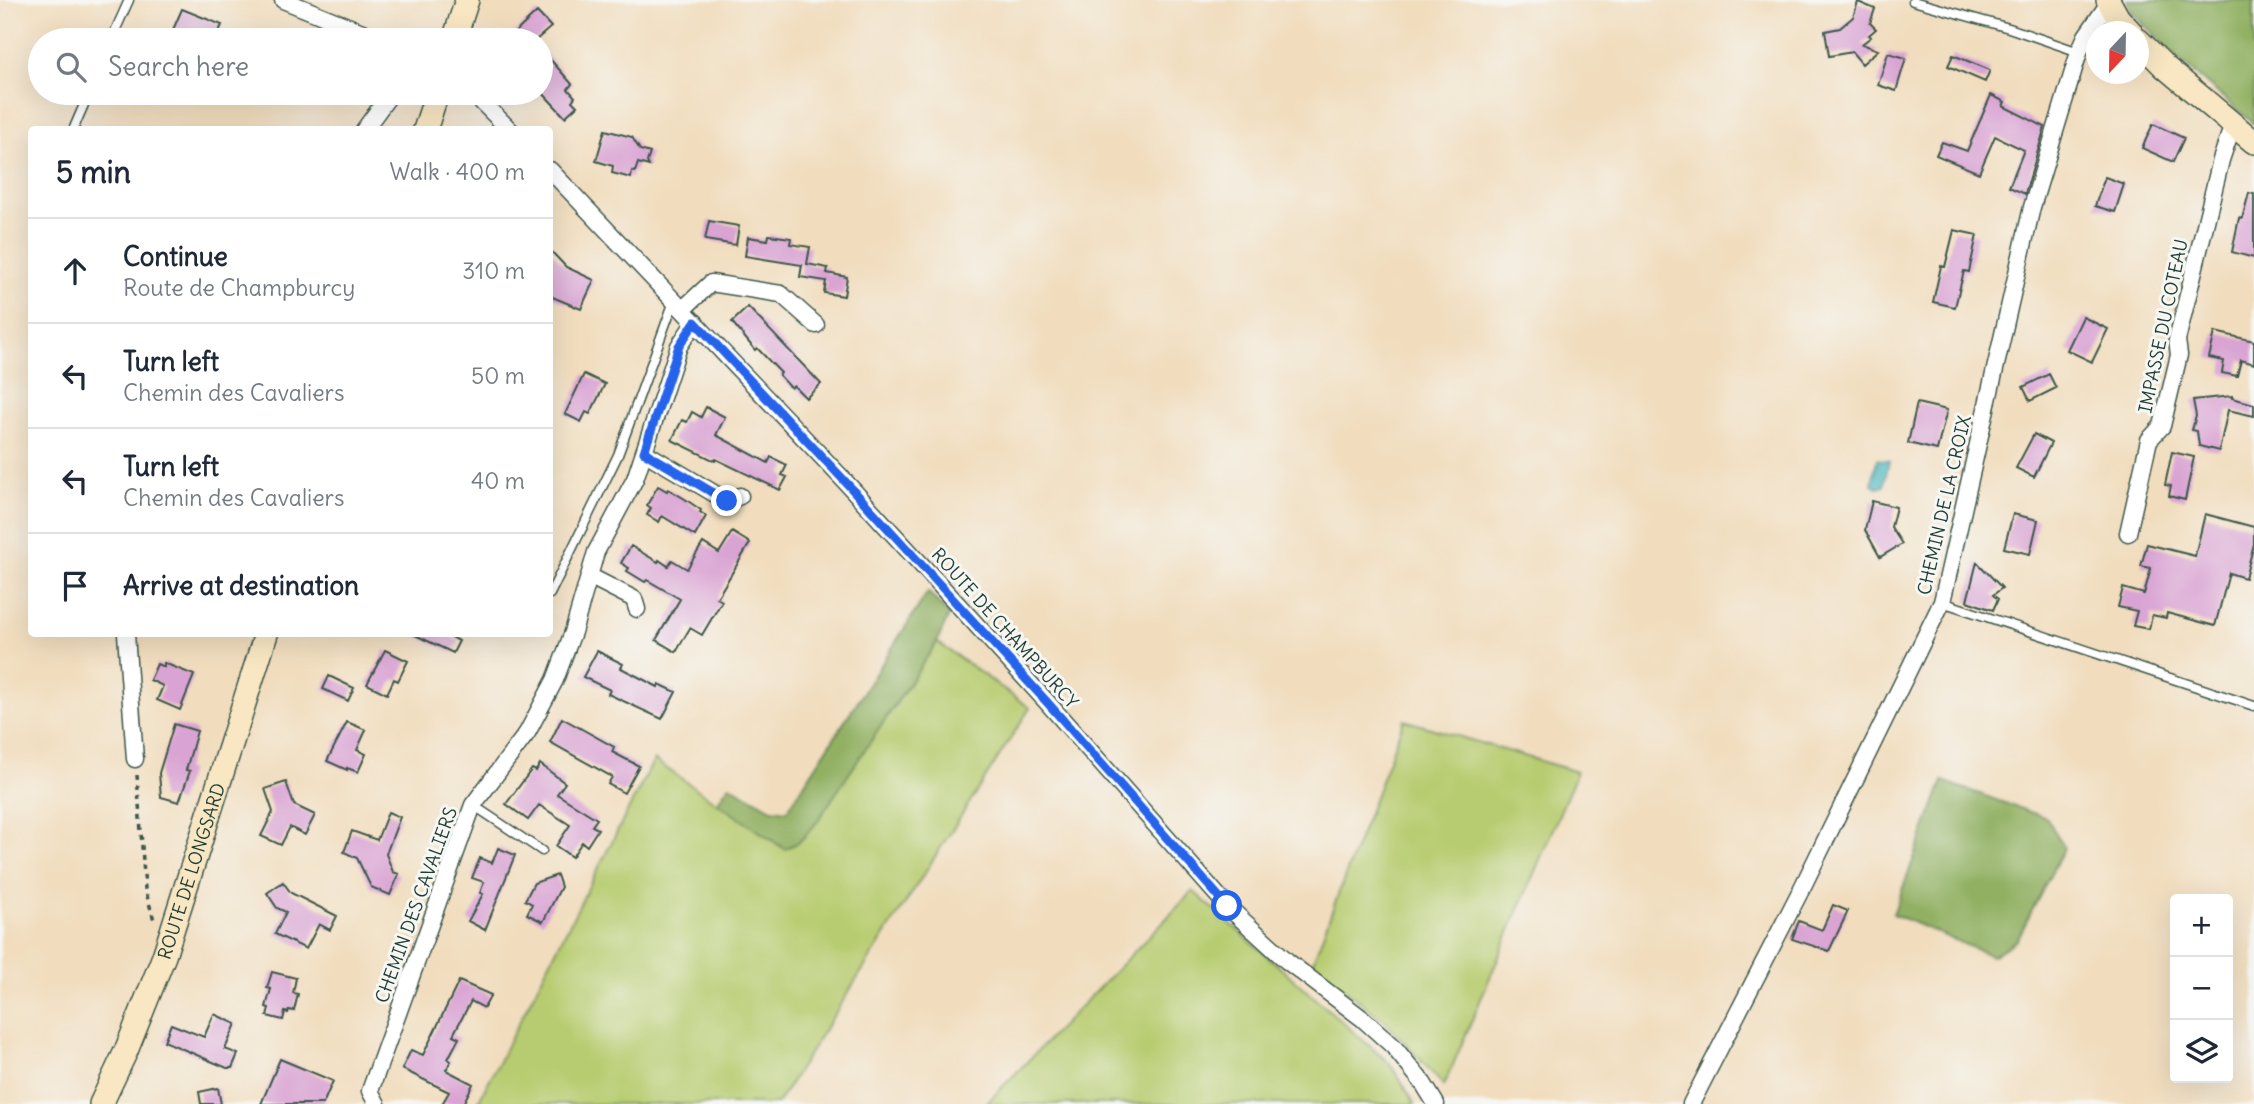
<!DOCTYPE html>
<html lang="en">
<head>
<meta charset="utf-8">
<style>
	:root { --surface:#fff; --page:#f2f2f3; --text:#1f2937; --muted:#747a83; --line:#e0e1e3 }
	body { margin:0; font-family:Delius,sans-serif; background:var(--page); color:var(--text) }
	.controls { position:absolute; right:21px; bottom:21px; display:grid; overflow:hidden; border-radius:7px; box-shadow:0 7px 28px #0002 }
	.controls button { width:63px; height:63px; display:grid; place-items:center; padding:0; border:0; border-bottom:2px solid var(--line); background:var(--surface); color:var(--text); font:35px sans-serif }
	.compass { position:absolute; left:2086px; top:21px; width:63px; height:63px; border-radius:50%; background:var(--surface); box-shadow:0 7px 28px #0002; rotate:202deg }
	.stop { position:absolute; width:21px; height:21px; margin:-16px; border:5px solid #2563eb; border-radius:50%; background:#fff }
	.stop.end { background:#2563eb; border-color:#fff; box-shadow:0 2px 7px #0008 }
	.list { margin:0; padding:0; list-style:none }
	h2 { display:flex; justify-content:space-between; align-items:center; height:91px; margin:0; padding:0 28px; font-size:30px }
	h2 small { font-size:23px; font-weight:400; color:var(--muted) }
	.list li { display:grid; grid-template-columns:46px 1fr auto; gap:21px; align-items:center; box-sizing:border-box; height:105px; padding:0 28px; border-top:2px solid var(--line) }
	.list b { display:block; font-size:26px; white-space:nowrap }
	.list p { margin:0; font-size:23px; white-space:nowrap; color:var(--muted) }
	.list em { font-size:23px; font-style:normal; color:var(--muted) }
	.icon { flex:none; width:38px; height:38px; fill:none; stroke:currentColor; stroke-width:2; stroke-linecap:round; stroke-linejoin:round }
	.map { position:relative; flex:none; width:2254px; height:1104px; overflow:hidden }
	.search { position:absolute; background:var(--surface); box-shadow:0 7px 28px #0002; left:28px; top:28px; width:525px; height:77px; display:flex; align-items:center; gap:18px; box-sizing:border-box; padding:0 24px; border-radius:38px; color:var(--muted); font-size:26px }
	.panel { position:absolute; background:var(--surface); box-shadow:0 7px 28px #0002; left:28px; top:126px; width:525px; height:511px; border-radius:7px }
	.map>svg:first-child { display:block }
	.green { fill:#b7cc6f; stroke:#6b8452; stroke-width:2 }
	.forest { fill:#91b062; stroke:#58764b; stroke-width:2 }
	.water { fill:#42b2bc; stroke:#307878; stroke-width:2 }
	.building { fill:#d9a3d3 }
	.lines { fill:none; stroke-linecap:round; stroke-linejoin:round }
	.lane-casing { stroke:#3e5549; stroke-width:11 }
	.street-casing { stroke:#3e5549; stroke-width:19 }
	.secondary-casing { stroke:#3e5549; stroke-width:26 }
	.path { stroke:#3e5549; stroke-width:3.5; stroke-dasharray:5 5; stroke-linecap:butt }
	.lane { stroke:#fff; stroke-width:8 }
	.street { stroke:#fff; stroke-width:16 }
	.secondary { stroke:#f9e7c3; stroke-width:23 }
	.route { stroke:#2563eb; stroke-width:9 }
	.labels { text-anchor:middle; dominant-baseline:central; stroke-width:6; stroke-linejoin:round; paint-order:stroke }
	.street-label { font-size:18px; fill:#1f3d34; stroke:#f6f6f2 }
</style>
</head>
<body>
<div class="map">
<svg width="2254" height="1104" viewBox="0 0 2254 1104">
	<rect width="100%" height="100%" fill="#f6f6f2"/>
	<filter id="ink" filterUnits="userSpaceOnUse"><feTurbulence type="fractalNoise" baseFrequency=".0143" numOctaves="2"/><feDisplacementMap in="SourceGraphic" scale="14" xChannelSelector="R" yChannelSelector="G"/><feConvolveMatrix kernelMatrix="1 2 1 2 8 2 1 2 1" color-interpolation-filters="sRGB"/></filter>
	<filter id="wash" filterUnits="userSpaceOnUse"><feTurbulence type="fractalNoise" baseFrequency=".00686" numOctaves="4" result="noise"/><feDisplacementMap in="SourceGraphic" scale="28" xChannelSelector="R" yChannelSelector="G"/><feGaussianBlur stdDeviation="1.57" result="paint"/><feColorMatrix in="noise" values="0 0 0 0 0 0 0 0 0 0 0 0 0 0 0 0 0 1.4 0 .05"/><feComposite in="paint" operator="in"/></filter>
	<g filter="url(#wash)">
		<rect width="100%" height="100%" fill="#f1ddbe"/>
		<path class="green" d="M937,642l93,66 -253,396h-300l177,-344 131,89 14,-7 15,-16z
			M1404,720l173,52 -133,314 -58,-64 -74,-58z
			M1193,891l197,173 25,40h-429z"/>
		<path class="forest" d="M2127,0h127v124l-76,-65 -46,-47z
			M928,592l21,23 -12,27 -123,184 -15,16 -14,7 -68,-46 12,-18 43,24 15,2z
			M1943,781l104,37 17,30 -47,92 -25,16 -99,-42z"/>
		<path class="water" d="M1877,459l12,2 -5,25 -6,2 -6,-4z"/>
		<g id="blocks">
			<path class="building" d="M1858,2l17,7 -5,14 6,6 -7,6 2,2 -9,7 16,6 -16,14 -10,-12 -23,4 -4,-25 15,-3 13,-11z
				M182,9l40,16 -7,15h-24l-19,-8z
				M537,12l14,15 -15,13h-29z
				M541,49l31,35 -4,5 7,8 -3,4 5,5 -12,11 -24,-26z
				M1888,53l18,5 -10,33 -18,-6z
				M1953,55l37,15 -5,12 -37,-16z
				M1991,95l14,7 -2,4 42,21 -20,67 -16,-7 15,-37 -29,-14 -16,37 -43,-18 6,-13 25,9z
				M2153,124l31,14 -11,24 -31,-14z
				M605,130l27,7 8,13 10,3 -3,9 2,4 -11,-3 -3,9 -3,-1 -1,7 -19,-5 1,-7 -17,-5z
				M2105,177l19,7 -9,28 -20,-6z
				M2249,193l5,1v64l-22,-6 7,-34 3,1z
				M709,221l30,5 -3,19 -31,-5z
				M1954,230l23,5 -8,37 -5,-1 -9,36 -22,-5 8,-36 4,1z
				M769,235l22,3 -1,6 20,3 -3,17 21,4 -1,5 20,4 -3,19 -20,-3 2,-12 -26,-4 2,-12 -57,-9 3,-19 20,3z
				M550,250l16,17 28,13 -13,29 -31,-13z
				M748,307l73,77 -15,14 -12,-12 -3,2 -12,-13 2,-2 -24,-25 -2,2 -23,-28z
				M2083,317l25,12 -16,33 -25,-12z
				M2215,332l39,9v23l-13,-4 -4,16 -15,-3 2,-12 -15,-3z
				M584,374l21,10 -15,30 -4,-2 -5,10 -16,-8z
				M2049,374l7,14 -26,13 -7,-14z
				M2232,396v2l22,6v12l-26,-6 -9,41 -20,-5 -2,-15 -5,-1 4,-14 -3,-16z
				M1917,403l30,7 -10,40 -29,-7z
				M706,407l19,10 -9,18 52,28 3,-6 16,8 -5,10 5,2 -7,13 -64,-31 -1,2 -43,-21 10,-20 5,2 5,-10 9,5z
				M2034,434l17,9 -17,34 -18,-9z
				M2172,452l22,5 -9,43 -16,-4 2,-10 -6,-1z
				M658,486l9,5 1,-2 17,10 16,11 -1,2 6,4 -11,20 -33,-20 -3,6 -12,-7 4,-7 -4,-3z
				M1872,501l24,6 -5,20 11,17 -22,13 -15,-27z
				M2013,514l25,6 -8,34 -26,-6z
				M2205,514l49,13v17l-9,34 -16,-5 -14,53 -48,-13 -1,5 -14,-3 -3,14 -16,-3 4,-15 -19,-4 5,-19 21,6 7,-26 -10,-2 6,-22 48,12z
				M732,532l18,11 -33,55 5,3 -20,34 -12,-7 -14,24 -20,-12 24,-41 -33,-19 -2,2 -18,-11 2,-3 -8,-5 10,-17 27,16 1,-2 9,6 4,-6 15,9 16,-26 16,10z
				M1977,562l25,26 -9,7 5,4 -5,11 -26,-9z
				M413,634h32l14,7 -6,12z
				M385,650l23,11 -10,20 -4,-2 -7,15 -20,-10z
				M597,651l26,13 -2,4 37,19 1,-3 17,8 -14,27 -54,-25 2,-4 -27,-13z
				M164,663l30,12 -14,35 -23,-10 6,-14 -13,-6 7,-16 7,3z
				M329,676l25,12 -6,13 -25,-12z
				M562,718l52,29 -2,5 27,14 -15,27 -16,-9 4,-7 -62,-35z
				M347,722l19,8 -9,20 9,4 -8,18 -11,-4v2l-20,-9z
				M174,724l23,7 -11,39 4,1 -11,31 -18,-5 -2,-24z
				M540,764l25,19 -8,11 40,25 -5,7 6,3 -11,17 -5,-4 -10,15 -16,-11 14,-21 -31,-20 -11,15 -22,-16 26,-35 4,2z
				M286,782l8,23 21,10 -10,20 -15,-8 -9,18 -20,-9 12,-24 -8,-23z
				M388,812l12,5 -14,37 7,18 6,2 -9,21 -19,-8 -14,-29 -13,-6 8,-21 25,9z
				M498,848l17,7 -30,75 -17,-9 15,-27 -3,-1 4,-11 -12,-4 8,-20 12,5z
				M557,875l4,12 -18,35 -16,-8 5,-10 -7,-4 9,-17z
				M283,882l8,11 46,23 -7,14 -11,-6 -13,25 -31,-15 11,-22 -9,-4 -10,-15z
				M1833,905l15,6 -19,40 -37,-12 7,-18 23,9z
				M272,972l24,6 -3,15 5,1 -4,17 -5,-1 -1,3 -3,-1 -2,8 -16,-4 2,-8 -3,-1 5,-18 -4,-1z
				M459,981l32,14 -7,13 -13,-7 -18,34 6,3 -11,21 3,2 -5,9 27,14 -10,20h-21l7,-12 -47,-23 9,-19 12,5z
				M214,1014l22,10 -11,25 13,5 -6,14h-5l-63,-27 7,-17 33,13z
				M280,1059l53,22 -10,23h-62z
				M218,1088l3,16h-20l-2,-12z"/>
		</g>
	</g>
	<g filter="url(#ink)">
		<use href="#blocks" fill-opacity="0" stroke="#3e5549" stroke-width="2"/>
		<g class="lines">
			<defs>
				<path id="lane" d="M1913,1l96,27 70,24
					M111,40l18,-40
					M73,130l16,-37
					M550,594l68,-139 56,-154
					M1942,602l312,104
					M473,805l69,46"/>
				<path id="street" d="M283,0l99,40
					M473,93l37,37
					M364,130l27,-37
					M550,170l291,307 205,224 181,205 60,55 76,58 30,27 30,37 13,21
					M683,309l28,-26 70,11 35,31
					M644,452l83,49 13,-5
					M2128,533l21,-93 13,-14 17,-71 -2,-15 44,-180 12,-36
					M589,576l45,23 3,10
					M126,634l9,125
					M377,1104l-7,-13 103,-286 54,-72 28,-53 18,-48 23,-80 39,-73 44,-133 16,-24
					M1691,1104l111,-216 140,-286 90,-395 47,-155 7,-16 23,-33"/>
				<g id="secondary">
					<path d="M2108,0l10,18 13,14"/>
					<path d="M454,40l13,-40"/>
					<path d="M2138,40l27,27 89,75"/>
					<path d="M425,130l12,-37"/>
					<path id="s1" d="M101,1104l25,-53 38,-95 102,-322"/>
				</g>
			</defs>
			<use href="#lane" class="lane-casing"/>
			<use href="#street" class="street-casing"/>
			<use href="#secondary" class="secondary-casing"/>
			<path class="path" d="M137,775l8,114 9,31"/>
			<use href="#lane" class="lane"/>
			<use href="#street" class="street"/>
			<use href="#secondary" class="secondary"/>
		</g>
	</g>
	<g class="lines" filter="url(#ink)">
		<path class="route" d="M727,501l-83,-49 35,-106 16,-24 146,155 205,224 181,205"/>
	</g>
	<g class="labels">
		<g class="street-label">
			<text transform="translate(2163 326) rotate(-78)">IMPASSE DU COTEAU</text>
			<text transform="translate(1944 505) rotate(-77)">CHEMIN DE LA CROIX</text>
			<text transform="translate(1005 628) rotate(48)">ROUTE DE CHAMPBURCY</text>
			<text stroke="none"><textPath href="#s1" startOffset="250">ROUTE DE LONGSARD</textPath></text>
			<text transform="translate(416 905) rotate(-70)">CHEMIN DES CAVALIERS</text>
		</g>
	</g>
</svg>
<div class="controls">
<button>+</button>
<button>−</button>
<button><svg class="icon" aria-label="layers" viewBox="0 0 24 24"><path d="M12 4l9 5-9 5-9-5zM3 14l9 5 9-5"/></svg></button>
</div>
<svg class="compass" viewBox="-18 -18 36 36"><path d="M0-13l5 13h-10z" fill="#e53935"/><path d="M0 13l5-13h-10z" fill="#747a83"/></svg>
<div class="stop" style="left:1227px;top:906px"></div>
<div class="stop end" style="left:727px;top:501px"></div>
<div class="search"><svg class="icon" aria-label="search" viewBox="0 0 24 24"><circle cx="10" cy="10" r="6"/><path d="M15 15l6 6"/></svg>Search here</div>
<section class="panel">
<h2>5 min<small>Walk · 400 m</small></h2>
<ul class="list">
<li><svg class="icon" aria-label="ahead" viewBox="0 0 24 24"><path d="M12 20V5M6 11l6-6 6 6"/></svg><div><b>Continue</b><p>Route de Champburcy</p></div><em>310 m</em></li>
<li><svg class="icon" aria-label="left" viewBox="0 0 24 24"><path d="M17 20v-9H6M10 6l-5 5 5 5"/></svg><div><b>Turn left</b><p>Chemin des Cavaliers</p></div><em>50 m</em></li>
<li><svg class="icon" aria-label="left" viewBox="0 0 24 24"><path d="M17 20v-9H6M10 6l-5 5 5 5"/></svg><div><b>Turn left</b><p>Chemin des Cavaliers</p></div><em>40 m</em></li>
<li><svg class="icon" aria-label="arrive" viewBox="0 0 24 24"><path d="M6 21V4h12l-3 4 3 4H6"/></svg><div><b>Arrive at destination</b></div></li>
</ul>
</section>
</div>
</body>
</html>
